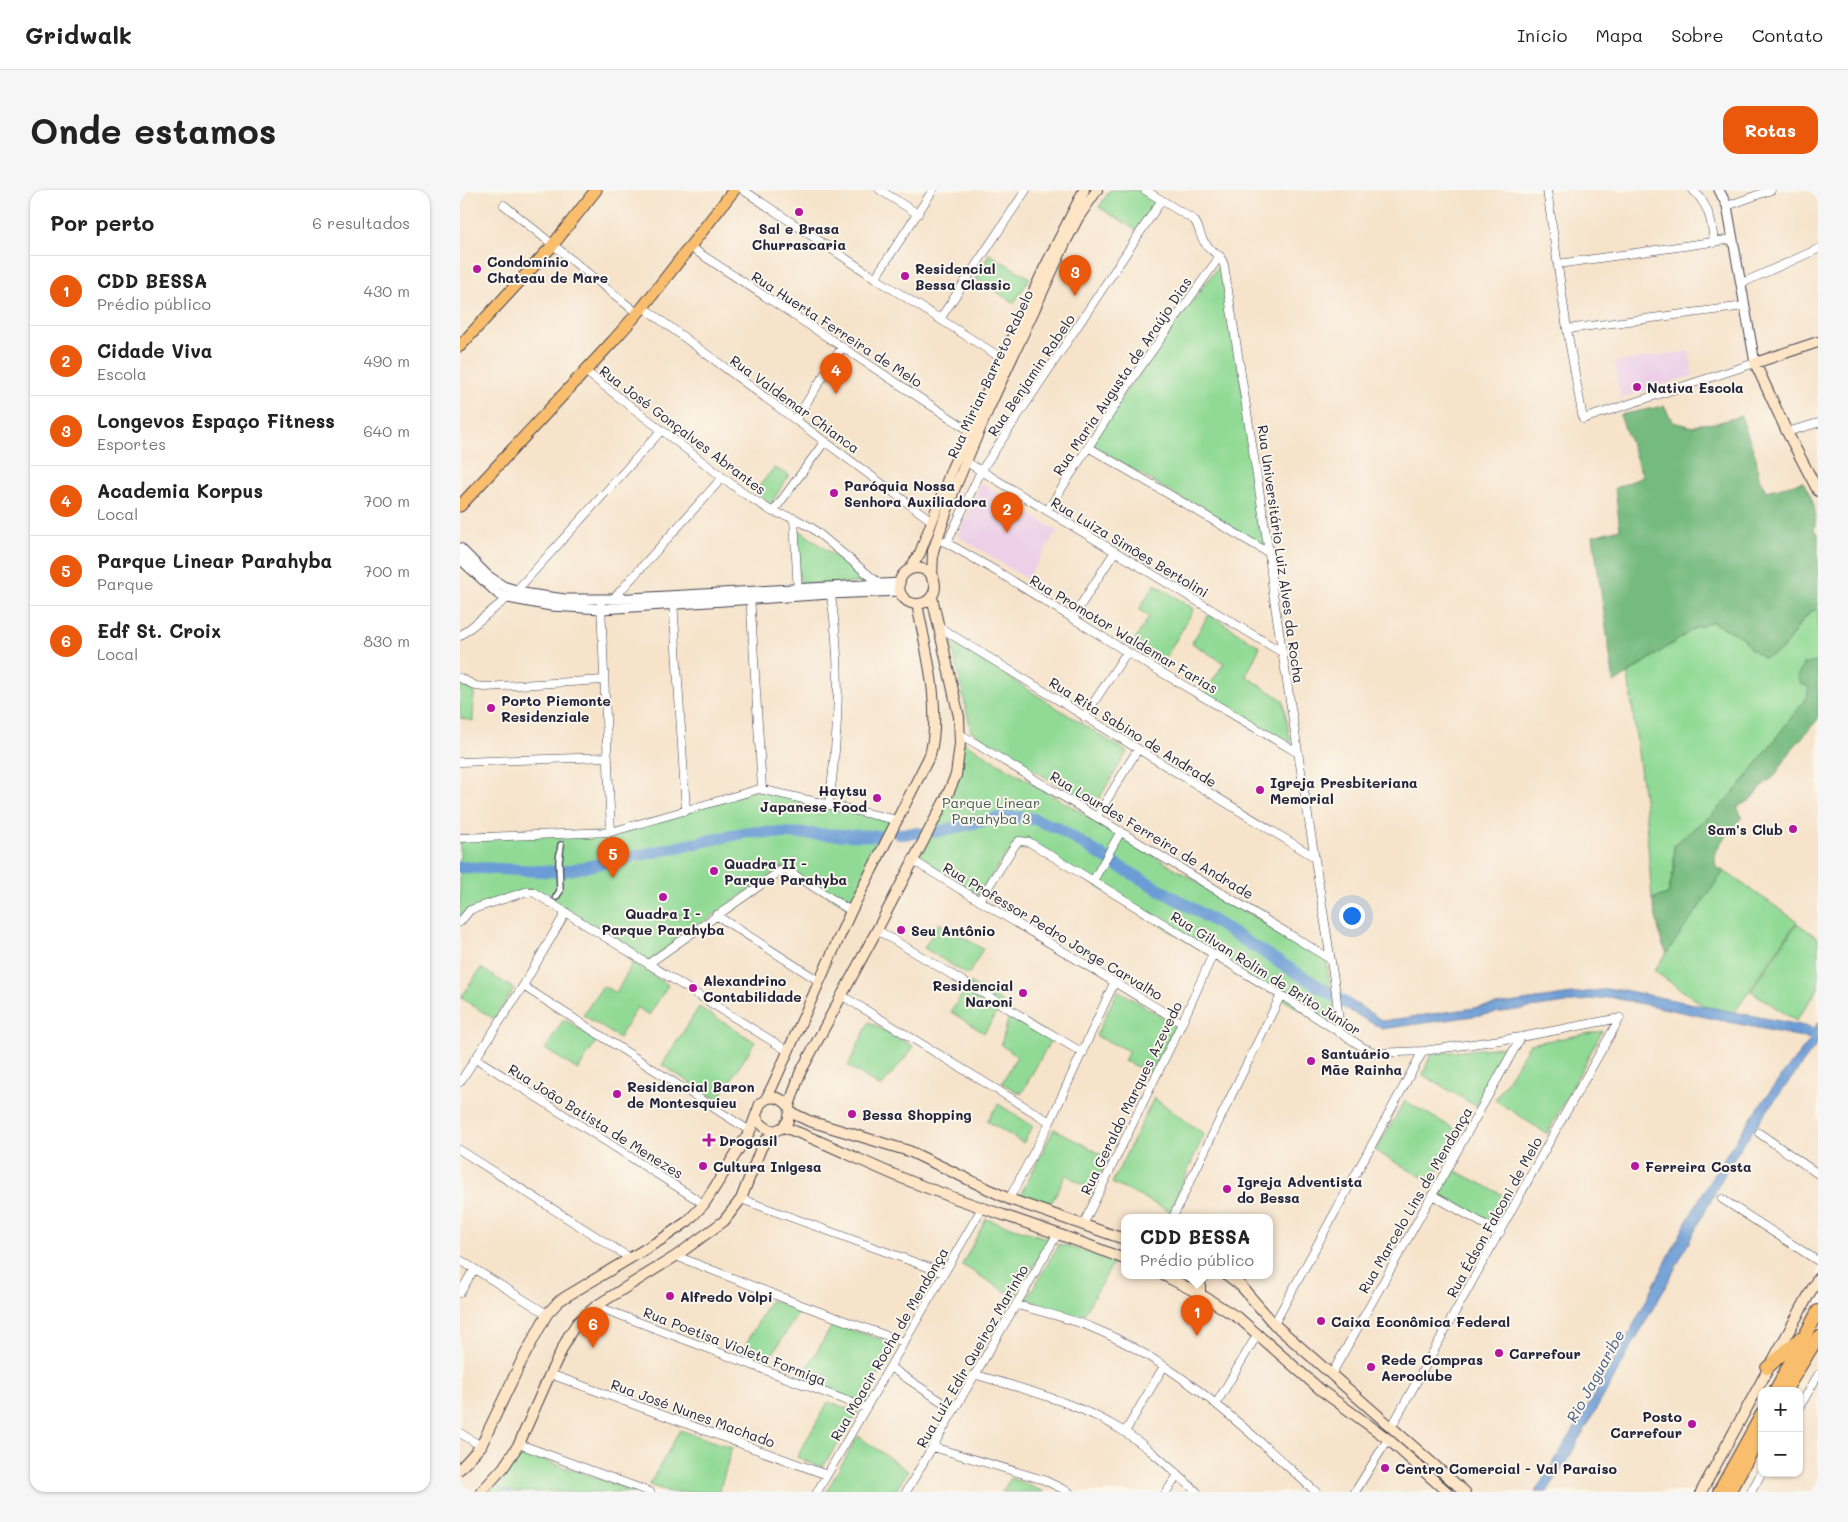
<!DOCTYPE html>
<html lang="pt">
<head>
<meta charset="utf-8">
<style>
	:root { --surface:#fff; --page:#f6f6f6; --text:#222; --muted:#767676; --line:#e0e0e0; --accent:#ea580c }
	body { margin:0; font-family:Mali,sans-serif; background:var(--page); color:var(--text) }
	.controls { position:absolute; right:15px; bottom:15px; display:grid; overflow:hidden; border-radius:10px; box-shadow:0 1px 4px #0004 }
	.controls button { width:45px; height:45px; display:grid; place-items:center; padding:0; border:0; border-bottom:1px solid var(--line); background:var(--surface); color:var(--text); font:25px sans-serif }
	.you { position:absolute; left:891px; top:725px; width:18px; height:18px; margin:-12px; border:4px solid #fff; border-radius:50%; background:#1a73e8; box-shadow:0 0 0 8px #1a73e833 }
	.badge { display:grid; place-items:center; width:32px; height:32px; border-radius:50%; background:var(--accent); color:#fff; font-size:16px; font-weight:700 }
	.pin { position:absolute; translate:-50% -41px; filter:drop-shadow(0 1px 2px #0008) }
	.pin::after { content:''; position:absolute; top:26px; width:18px; height:15px; background:inherit; clip-path:polygon(0 0,100% 0,50% 100%) }
	.popup { position:absolute; left:661px; top:1024px; width:152px; height:65px; box-sizing:border-box; display:grid; place-content:center; border-radius:10px; background:var(--surface); filter:drop-shadow(0 1px 4px #0005); font-size:16px; white-space:nowrap; color:var(--muted) }
	.popup b { font-size:19px; color:var(--text) }
	.popup::after { content:''; position:absolute; left:50%; top:100%; margin-left:-10px; border:10px solid transparent; border-top-color:var(--surface) }
	.list { margin:0; padding:0; list-style:none }
	h2 { display:flex; justify-content:space-between; align-items:center; height:65px; margin:0; padding:0 20px; font-size:21px }
	h2 small { font-size:16px; font-weight:400; color:var(--muted) }
	.list li { display:grid; grid-template-columns:32px 1fr auto; gap:15px; align-items:center; box-sizing:border-box; height:70px; padding:0 20px; border-top:1px solid var(--line) }
	.list b { display:block; font-size:19px; white-space:nowrap }
	.list p { margin:0; font-size:16px; white-space:nowrap; color:var(--muted) }
	.list em { font-size:16px; font-style:normal; color:var(--muted) }
	.map { position:relative; flex:none; width:1358px; height:1302px; overflow:hidden; border-radius:15px }
	header { display:flex; align-items:center; gap:30px; box-sizing:border-box; height:70px; padding:0 25px; background:var(--surface); border-bottom:1px solid var(--line) }
	header strong { font-size:24px }
	nav { display:flex; gap:28px; margin-inline-start:auto; font-size:18px }
	.intro { display:flex; align-items:center; justify-content:space-between; box-sizing:border-box; height:120px; padding:0 30px }
	h1 { margin:0; font-size:35px }
	.button { padding:12px 22px; border-radius:15px; background:var(--accent); color:#fff; font-size:18px; font-weight:700 }
	main { display:flex; gap:30px; padding:0 30px }
	aside { flex:1; background:var(--surface); border-radius:15px; box-shadow:0 1px 4px #0004 }
	.map>svg:first-child { display:block }
	.built { fill:#edd0e8 }
	.green { fill:#91da95; stroke:#5a7e68 }
	.forest { fill:#74ba7e; stroke:#4b6e5c }
	.water { fill:#6c9cd5; stroke:#475f88 }
	.lines { fill:none; stroke-linecap:round; stroke-linejoin:round }
	.stream { stroke:#6c9cd5; stroke-width:2 }
	.river { stroke:#6c9cd5; stroke-width:12 }
	.pedestrian-casing { stroke:#423f50; stroke-width:8 }
	.minor-casing { stroke:#423f50; stroke-width:9 }
	.tertiary-casing { stroke:#423f50; stroke-width:11 }
	.secondary-casing { stroke:#423f50; stroke-width:12 }
	.primary-casing { stroke:#423f50; stroke-width:13 }
	.trunk-casing { stroke:#423f50; stroke-width:14 }
	.pedestrian { stroke:#fff; stroke-width:5.5 }
	.minor { stroke:#fff; stroke-width:8 }
	.tertiary { stroke:#fff; stroke-width:9 }
	.secondary { stroke:#fde5c5; stroke-width:10 }
	.primary { stroke:#f9be6d; stroke-width:11 }
	.trunk { stroke:#f9be6d; stroke-width:12 }
	.poi-dot { fill:#b5179e; stroke:#fbf7ec; stroke-width:2 }
	.labels { text-anchor:middle; dominant-baseline:central; stroke-width:4; stroke-linejoin:round; paint-order:stroke }
	.poi-label { font-size:14px; font-weight:bold; fill:#22223b; stroke:#fbf7ec; text-anchor:start }
	.street-label { font-size:14px; fill:#22223b; stroke:#fbf7ec }
	.park-label { font-size:14px; fill:#435956; stroke:#fbf7ec }
	.water-label { font-size:15px; font-style:italic; fill:#435980; stroke:#fbf7ec }
</style>
</head>
<body>
<header>
<strong>Gridwalk</strong>
<nav><a>Início</a><a>Mapa</a><a>Sobre</a><a>Contato</a></nav>
</header>
<div class="intro"><h1>Onde estamos</h1><a class="button">Rotas</a></div>
<main>
<aside>
<h2>Por perto<small>6 resultados</small></h2>
<ul class="list">
<li><span class="badge">1</span><div><b>CDD BESSA</b><p>Prédio público</p></div><em>430 m</em></li>
<li><span class="badge">2</span><div><b>Cidade Viva</b><p>Escola</p></div><em>490 m</em></li>
<li><span class="badge">3</span><div><b>Longevos Espaço Fitness</b><p>Esportes</p></div><em>640 m</em></li>
<li><span class="badge">4</span><div><b>Academia Korpus</b><p>Local</p></div><em>700 m</em></li>
<li><span class="badge">5</span><div><b>Parque Linear Parahyba</b><p>Parque</p></div><em>700 m</em></li>
<li><span class="badge">6</span><div><b>Edf St. Croix</b><p>Local</p></div><em>830 m</em></li>
</ul>
</aside>
<div class="map">
<svg width="1358" height="1302" viewBox="0 0 1358 1302">
	<rect width="100%" height="100%" fill="#fbf7ec"/>
	<filter id="ink" filterUnits="userSpaceOnUse"><feTurbulence type="fractalNoise" baseFrequency=".02" numOctaves="2"/><feDisplacementMap in="SourceGraphic" scale="10" xChannelSelector="R" yChannelSelector="G"/><feConvolveMatrix kernelMatrix="1 2 1 2 8 2 1 2 1" color-interpolation-filters="sRGB"/></filter>
	<filter id="wash" filterUnits="userSpaceOnUse"><feTurbulence type="fractalNoise" baseFrequency=".0096" numOctaves="4" result="noise"/><feDisplacementMap in="SourceGraphic" scale="20" xChannelSelector="R" yChannelSelector="G"/><feGaussianBlur stdDeviation="1.12" result="paint"/><feColorMatrix in="noise" values="0 0 0 0 0 0 0 0 0 0 0 0 0 0 0 0 0 1.4 0 .05"/><feComposite in="paint" operator="in"/></filter>
	<g filter="url(#wash)">
		<rect width="100%" height="100%" fill="#f6e3ca"/>
		<path class="built" d="M1229,161l4,24 -73,24 -5,-37z
			M521,293l76,48 -30,48 -69,-43z"/>
		<path class="green" d="M650,0h28l18,11 -19,30 -38,-24z
			M529,64l41,24 -16,25 -38,-24z
			M762,71l45,288 -179,-106z
			M314,278l15,7 -19,30 -15,-14z
			M334,336l77,57 -71,1z
			M695,394l39,25 -33,57 -31,-19 19,-30 -10,-8z
			M1358,419v53l-15,2 6,23 -2,10 -65,86 -31,33 -8,5 -29,24v24l-6,25 -16,5 -7,-92 -17,-133 67,-46 17,-6 30,15 9,12 31,1 19,-27 11,-13z
			M749,424l51,33 -14,29 37,24 8,45 -86,-52 19,-30 -32,-20z
			M491,451l176,111 -33,55 -123,-76z
			M0,493l14,8 -1,30 -13,-3z
			M500,550l366,219 12,74 -306,-186 -24,5 -30,43 -58,-35h-8l42,-80z
			M300,599l136,32 -44,89 -70,-43 -136,96 -118,-74 -68,29v-82l149,-4z
			M1264,681l73,50 -69,101 -74,-51z
			M479,733l44,26 -15,26 -44,-27z
			M1337,733l21,15v51l-22,32 -45,-30z
			M173,772l35,23 -19,30 -12,-8 -18,31 -36,-23 20,-29 13,7z
			M21,778l33,21 -20,30 -33,-21z
			M510,792l33,21 -19,30 -33,-21z
			M658,800l58,36 -25,47 -27,-12 5,-10 -33,-15z
			M239,817l56,35 -37,58 -56,-35z
			M550,823l43,23 -32,58 -19,-11 15,-27 -16,-11z
			M104,829l33,21 -19,30 -33,-21z
			M409,832l45,25 -33,40 -33,-21z
			M1142,841l-55,103 -52,-34 35,-56z
			M1051,856l-35,60 -53,-31 8,-21z
			M694,908l50,36 -34,77 -58,-28z
			M945,911l55,31 -29,50 -56,-31z
			M538,914l35,22 -10,17 -36,-22z
			M594,939l56,30 -19,30 -25,-14 -16,30 -29,-11z
			M994,980l57,29 -12,28 -59,-33z
			M526,1029l63,20 -34,58 -53,-32z
			M599,1054l56,16 -34,59 -54,-20z
			M310,1110l30,10 -35,56 -25,-11z
			M373,1134l63,20 -34,59 -61,-25z
			M368,1212l30,10 -36,56 -25,-11z
			M220,1240l52,18 -13,44h-49l-21,-7z
			M398,1246l50,35 -13,21h-69z
			M61,1262l116,40h-147l17,-19z
			M551,1288l33,14h-42z"/>
		<path class="forest" d="M1204,216l9,16 20,5 7,-3 17,-1 24,-7 15,42 3,20 7,13 37,-9c10,17 15,29 11,49l4,2v76c-17,3 -24,28 -35,39 -4,5 -13,7 -19,10l-13,-9 -9,-12 -30,-15 -17,6 -81,55 -21,-147 27,-7 -5,-41 28,-11 -23,-62z
			M1358,472v57l-26,30 -18,28 -9,6 -15,17 -13,7 5,10c-11,14 -32,31 -26,50l8,4 -57,82 -5,-9 -10,-45 16,-5 6,-25v-24l29,-24 8,-5 31,-33 65,-86 2,-10 -8,-3 -3,-8 5,-12z"/>
		<path class="water" d="M871,798l52,33 217,-31 18,-1 197,39 3,-7v22l-57,76 -30,43 -62,118 -99,176 -23,36h-12c29,-46 57,-92 84,-140 37,-67 68,-139 111,-203 25,-38 52,-75 81,-110l-202,-42 -227,32 -49,-28z"/>
		<g class="lines">
			<path class="stream" d="M39,1298l11,4"/>
			<path class="river" d="M475,642l71,-16 28,3 24,9 57,36 82,47 150,93
				M439,644l21,-1
				M0,677l101,5 187,-40 130,4"/>
		</g>
	</g>
	<g filter="url(#ink)">
		<g class="lines">
			<defs>
				<path id="pedestrian" d="M96,707l4,-6 -1,-30 2,-16"/>
				<path id="minor" d="M283,0l132,88 128,81
					M420,0l38,24
					M685,0l49,30c6,7 5,16 11,23 6,9 16,11 19,22l45,288 4,40 63,400 4,40
					M1087,0l20,139 16,90 172,-56
					M1233,0c16,15 19,32 21,53
					M44,15l133,108
					M1267,16l44,-16
					M230,57l280,184
					M1098,74l175,-25
					M415,88l58,-88
					M1282,93l76,-34
					M183,117l289,214
					M480,129l86,-129
					M1107,139l178,-23
					M125,181l158,122 30,19 21,6 18,10 69,57
					M336,229l46,-72
					M1327,242l31,-9
					M628,257l181,106
					M505,271l318,192
					M587,321l88,-136 85,-119
					M313,322l52,-71
					M334,328l4,76
					M476,349l11,4 56,32 124,77 171,101
					M487,353l34,-72 180,-270
					M290,404l12,195
					M153,409l109,-121
					M213,409l13,212
					M141,415l10,227
					M613,427l41,-64
					M479,437l374,229
					M0,446l56,-45 145,-160
					M0,488l16,8 9,1 119,-7
					M624,527l43,-65
					M500,544l370,225
					M0,572l148,-5
					M369,614c10,-73 13,-142 1,-215
					M637,626l41,-67
					M0,648l151,-6 148,-43 138,31
					M452,670l270,163
					M633,691l28,-50
					M519,711l36,-56 4,-4 10,1 252,153 83,53 12,5 47,-2 98,-14 99,-19
					M256,725l103,66
					M0,732l10,-12 55,-18h8l255,159
					M417,740l206,123
					M188,774l134,-94h5l64,41
					M63,796l227,145
					M381,805l209,127
					M15,868l229,146
					M0,892l63,-96 43,-74
					M1299,943l59,41
					M0,960l170,108
					M972,1005l68,38
					M281,1009l203,74
					M549,1009l41,-77 64,-139
					M1262,1009l96,62
					M713,1027l58,-121 50,-101
					M623,1035l99,-202 31,-69
					M216,1066l128,50 100,36
					M0,1070l87,54
					M0,1103l14,-24
					M557,1115c25,7 52,13 76,23 87,36 154,102 223,164
					M136,1116l270,102
					M814,1134l149,-273
					M430,1177l64,43
					M90,1184l277,101
					M514,1184c51,16 103,28 149,57 27,17 50,40 74,61
					M871,1185l190,-338
					M756,1214l41,-69
					M1339,1218l19,-33
					M931,1238l167,-302 62,-108
					M665,1242l39,-66
					M0,1243l21,13
					M59,1254l131,48
					M473,1257l111,33 25,12
					M357,1302l165,-284
					M446,1302l152,-259
					M706,1302l12,-17
					M895,1302l33,-53
					M1291,1302l11,-20"/>
				<path id="tertiary" d="M1259,0l8,16 28,157
					M0,358l27,27 16,11 26,8 36,5h48l287,-16
					M0,369l38,35 10,4 43,8 51,3 228,-15 70,-3"/>
				<path id="secondary" d="M1358,152l-63,21 32,69 31,59
					M439 396a18 18 0 1 1 36 0a18 18 0 1 1-36 0Z
					M450,379l10,-16 32,-85 39,-84 53,-115 40,-79
					M472,389l1,-28 21,-61 34,-80 77,-167 13,-25 19,-28
					M306,909c10,-4 16,0 23,7
					M330,922l19,9 100,30 100,48 115,40
					M296,927c5,8 9,12 19,14
					M323,937c41,14 79,35 119,51 73,30 150,51 222,81
					M703,1085l37,19 40,25 82,72 66,48 59,53
					M767,1085l14,11 33,38 191,168
					M740,1104v-13l4,-6
					M0,1279l21,-23 39,-82 27,-50 12,-13 8,-5 95,-57 26,-18 16,-17 21,-33 25,-40 10,-27 6,-5 7,-14 78,-174 79,-156c12,-45 -4,-105 -13,-151
					M21,1302l22,-24 16,-24 31,-70 19,-39 8,-12 19,-17 80,-50 48,-35 17,-22 20,-51 5,-8 9,-9 8,-4 5,-6 2,-9 -1,-6 11,-33 77,-143 69,-132 10,-23 4,-31 -1,-27 -27,-120
					M1241,1302l117,-214"/>
				<path id="primary" d="M0,156l92,-100 44,-56
					M0,316l153,-165 30,-34 91,-117"/>
				<path id="trunk" d="M1307,1178l32,-29
					M1315,1201l43,-80
					M1325,1201l33,-54
					M1259,1302l43,-78
					M1269,1302l33,-59"/>
			</defs>
			<use href="#pedestrian" class="pedestrian-casing"/>
			<use href="#minor" class="minor-casing"/>
			<use href="#tertiary" class="tertiary-casing"/>
			<use href="#secondary" class="secondary-casing"/>
			<use href="#primary" class="primary-casing"/>
			<use href="#trunk" class="trunk-casing"/>
			<use href="#pedestrian" class="pedestrian"/>
			<use href="#minor" class="minor"/>
			<use href="#tertiary" class="tertiary"/>
			<use href="#secondary" class="secondary"/>
			<use href="#primary" class="primary"/>
			<use href="#trunk" class="trunk"/>
		</g>
	</g>
	<g class="poi-dot">
		<circle cx="339" cy="22" r="5"/>
		<circle cx="17" cy="79" r="5"/>
		<circle cx="445" cy="86" r="5"/>
		<circle cx="1177" cy="197" r="5"/>
		<circle cx="374" cy="303" r="5"/>
		<circle cx="31" cy="518" r="5"/>
		<circle cx="800" cy="600" r="5"/>
		<circle cx="417" cy="608" r="5"/>
		<circle cx="1333" cy="639" r="5"/>
		<circle cx="254" cy="681" r="5"/>
		<circle cx="203" cy="707" r="5"/>
		<circle cx="441" cy="740" r="5"/>
		<circle cx="233" cy="798" r="5"/>
		<circle cx="563" cy="803" r="5"/>
		<circle cx="851" cy="871" r="5"/>
		<circle cx="157" cy="904" r="5"/>
		<circle cx="392" cy="924" r="5"/>
		<path d="M246.5 942.5h5v5h5v5h-5v5h-5v-5h-5v-5h5z"/>
		<circle cx="243" cy="976" r="5"/>
		<circle cx="1175" cy="976" r="5"/>
		<circle cx="767" cy="999" r="5"/>
		<circle cx="210" cy="1106" r="5"/>
		<circle cx="861" cy="1131" r="5"/>
		<circle cx="1039" cy="1163" r="5"/>
		<circle cx="911" cy="1177" r="5"/>
		<circle cx="1232" cy="1234" r="5"/>
		<circle cx="925" cy="1278" r="5"/>
	</g>
	<g class="labels">
		<g class="poi-label">
			<text x="339" y="38" text-anchor="middle">Sal e Brasa<tspan x="339" dy="16">Churrascaria</tspan></text>
			<text x="27" y="71">Condomínio<tspan x="27" dy="16">Chateau de Mare</tspan></text>
			<text x="455" y="78">Residencial<tspan x="455" dy="16">Bessa Classic</tspan></text>
			<text x="1187" y="197">Nativa Escola</text>
			<text x="384" y="295">Paróquia Nossa<tspan x="384" dy="16">Senhora Auxiliadora</tspan></text>
			<text x="41" y="510">Porto Piemonte<tspan x="41" dy="16">Residenziale</tspan></text>
			<text x="810" y="592">Igreja Presbiteriana<tspan x="810" dy="16">Memorial</tspan></text>
			<text x="407" y="600" text-anchor="end">Haytsu<tspan x="407" dy="16">Japanese Food</tspan></text>
			<text x="1323" y="639" text-anchor="end">Sam's Club</text>
			<text x="264" y="673">Quadra II -<tspan x="264" dy="16">Parque Parahyba</tspan></text>
			<text x="203" y="723" text-anchor="middle">Quadra I -<tspan x="203" dy="16">Parque Parahyba</tspan></text>
			<text x="451" y="740">Seu Antônio</text>
			<text x="243" y="790">Alexandrino<tspan x="243" dy="16">Contabilidade</tspan></text>
			<text x="553" y="795" text-anchor="end">Residencial<tspan x="553" dy="16">Naroni</tspan></text>
			<text x="861" y="863">Santuário<tspan x="861" dy="16">Mãe Rainha</tspan></text>
			<text x="167" y="896">Residencial Baron<tspan x="167" dy="16">de Montesquieu</tspan></text>
			<text x="402" y="924">Bessa Shopping</text>
			<text x="259" y="950">Drogasil</text>
			<text x="253" y="976">Cultura Inlgesa</text>
			<text x="1185" y="976">Ferreira Costa</text>
			<text x="777" y="991">Igreja Adventista<tspan x="777" dy="16">do Bessa</tspan></text>
			<text x="220" y="1106">Alfredo Volpi</text>
			<text x="871" y="1131">Caixa Econômica Federal</text>
			<text x="1049" y="1163">Carrefour</text>
			<text x="921" y="1169">Rede Compras<tspan x="921" dy="16">Aeroclube</tspan></text>
			<text x="1222" y="1226" text-anchor="end">Posto<tspan x="1222" dy="16">Carrefour</tspan></text>
			<text x="935" y="1278">Centro Comercial - Val Paraiso</text>
		</g>
		<g class="street-label">
			<text transform="translate(377 139) rotate(33)">Rua Huerta Ferreira de Melo</text>
			<text transform="translate(530 184) rotate(-65)">Rua Mirian Barreto Rabelo</text>
			<text transform="translate(571 185) rotate(-56)">Rua Benjamin Rabelo</text>
			<text transform="translate(662 186) rotate(-56)">Rua Maria Augusta de Araújo Dias</text>
			<text transform="translate(335 214) rotate(36)">Rua Valdemar Chianca</text>
			<text transform="translate(223 240) rotate(37)">Rua José Gonçalves Abrantes</text>
			<text transform="translate(670 357) rotate(31)">Rua Luiza Simões Bertolini</text>
			<text transform="translate(821 364) rotate(82)">Rua Universitário Luiz Alves da Rocha</text>
			<text transform="translate(664 444) rotate(31)">Rua Promotor Waldemar Farias</text>
			<text transform="translate(673 542) rotate(32)">Rua Rita Sabino de Andrade</text>
			<text transform="translate(692 645) rotate(31)">Rua Lourdes Ferreira de Andrade</text>
			<text transform="translate(593 741) rotate(31)">Rua Professor Pedro Jorge Carvalho</text>
			<text transform="translate(806 783) rotate(32)">Rua Gilvan Rolim de Brito Júnior</text>
			<text transform="translate(671 908) rotate(-64)">Rua Geraldo Marques Azevedo</text>
			<text transform="translate(136 931) rotate(32)">Rua João Batista de Menezes</text>
			<text transform="translate(955 1010) rotate(-60)">Rua Marcelo Lins de Mendonça</text>
			<text transform="translate(1034 1027) rotate(-61)">Rua Édson Falconi de Melo</text>
			<text transform="translate(429 1154) rotate(-60)">Rua Moacir Rocha de Mendonça</text>
			<text transform="translate(275 1156) rotate(21)">Rua Poetisa Violeta Formiga</text>
			<text transform="translate(512 1166) rotate(-60)">Rua Luiz Edir Queiroz Marinho</text>
			<text transform="translate(233 1223) rotate(20)">Rua José Nunes Machado</text>
		</g>
		<g class="park-label">
			<text x="531" y="612">Parque Linear<tspan x="531" dy="16">Parahyba 3</tspan></text>
		</g>
		<g class="water-label">
			<text transform="translate(1135 1186) rotate(-61)">Rio Jaguaribe</text>
		</g>
	</g>
</svg>
<div class="controls">
<button>+</button>
<button>−</button>
</div>
<div class="you"></div>
<div class="pin badge" style="left:737px;top:1146px">1</div>
<div class="popup"><b>CDD BESSA</b>Prédio público</div>
<div class="pin badge" style="left:547px;top:343px">2</div>
<div class="pin badge" style="left:615px;top:106px">3</div>
<div class="pin badge" style="left:376px;top:204px">4</div>
<div class="pin badge" style="left:153px;top:688px">5</div>
<div class="pin badge" style="left:133px;top:1158px">6</div>
</div>
</main>
</body>
</html>
